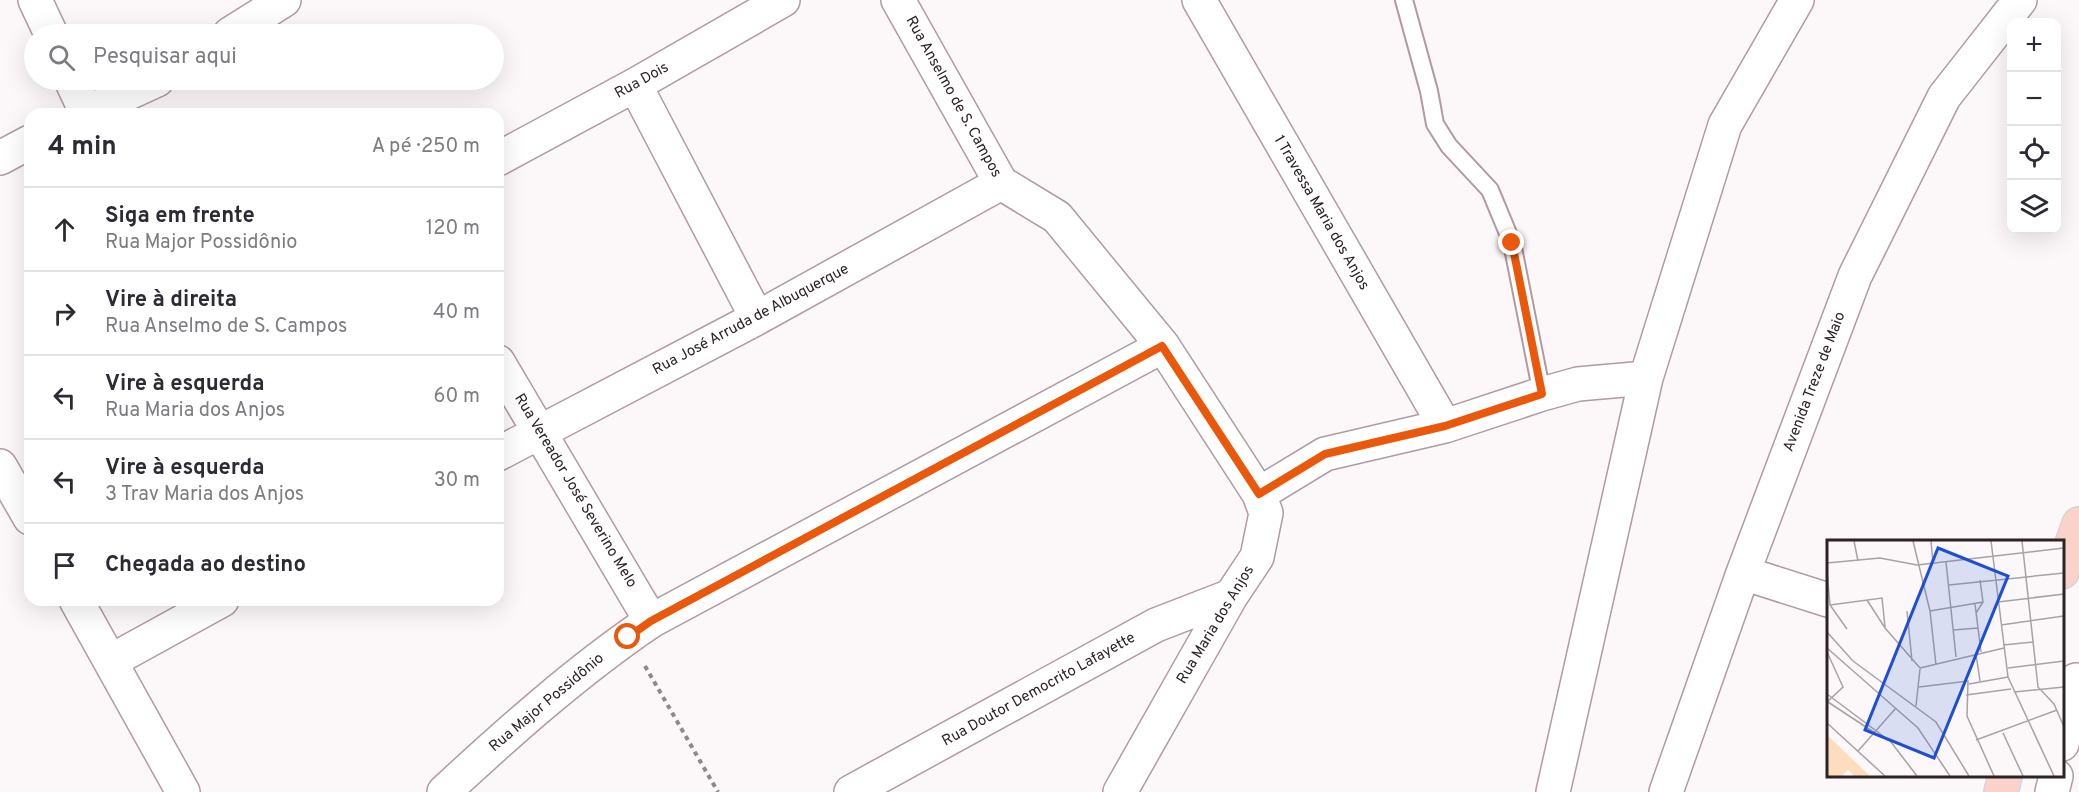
<!DOCTYPE html>
<html lang="pt">
<head>
<meta charset="utf-8">
<style>
	:root { --surface:#fff; --page:#f7f7f7; --text:#2b2b33; --muted:#7c7c81; --line:#e1e1e2 }
	body { margin:0; font-family:Overpass,sans-serif; background:var(--page); color:var(--text) }
	.controls { position:absolute; right:18px; top:18px; display:grid; overflow:hidden; border-radius:12px; box-shadow:0 6px 24px #0002 }
	.controls button { width:54px; height:54px; display:grid; place-items:center; padding:0; border:0; border-bottom:2px solid var(--line); background:var(--surface); color:var(--text); font:30px sans-serif }
	.stop { position:absolute; width:18px; height:18px; margin:-14px; border:4px solid #ea580c; border-radius:50%; background:#fff }
	.stop.end { background:#ea580c; border-color:#fff; box-shadow:0 2px 6px #0008 }
	.list { margin:0; padding:0; list-style:none }
	h2 { display:flex; justify-content:space-between; align-items:center; height:78px; margin:0; padding:0 24px; font-size:26px }
	h2 small { font-size:20px; font-weight:400; color:var(--muted) }
	.list li { display:grid; grid-template-columns:39px 1fr auto; gap:18px; align-items:center; box-sizing:border-box; height:84px; padding:0 24px; border-top:2px solid var(--line) }
	.list b { display:block; font-size:22px; white-space:nowrap }
	.list p { margin:0; font-size:20px; white-space:nowrap; color:var(--muted) }
	.list em { font-size:20px; font-style:normal; color:var(--muted) }
	.icon { flex:none; width:33px; height:33px; fill:none; stroke:currentColor; stroke-width:2; stroke-linecap:round; stroke-linejoin:round }
	.map { position:relative; flex:none; width:2079px; height:792px; overflow:hidden }
	.search { position:absolute; background:var(--surface); box-shadow:0 6px 24px #0002; left:24px; top:24px; width:480px; height:66px; display:flex; align-items:center; gap:15px; box-sizing:border-box; padding:0 21px; border-radius:33px; color:var(--muted); font-size:22px }
	.panel { position:absolute; background:var(--surface); box-shadow:0 6px 24px #0002; left:24px; top:108px; width:480px; height:498px; border-radius:18px }
	.map>svg:first-child { display:block }
	.lines { fill:none; stroke-linecap:round; stroke-linejoin:round }
	.lane-casing { stroke:#b19aa0; stroke-width:20 }
	.street-casing { stroke:#b19aa0; stroke-width:36 }
	.primary-casing { stroke:#d5d3d3; stroke-width:36 }
	.path { stroke:#8f8889; stroke-width:4; stroke-dasharray:4.5 4.5; stroke-linecap:butt }
	.lane { stroke:#fff; stroke-width:16 }
	.street { stroke:#fff; stroke-width:33 }
	.primary { stroke:#fbd2ca; stroke-width:33 }
	.route { stroke:#ea580c; stroke-width:8 }
	.labels { text-anchor:middle; dominant-baseline:central; stroke-width:4.5; stroke-linejoin:round; paint-order:stroke }
	.street-label { font-size:15px; fill:#2c2325; stroke:#fff }
	.inset-road { fill:none; stroke:#a9a2a4; stroke-width:1.5 }
	.view { fill:#1d4ed8; fill-opacity:0.15; stroke:#1d4ed8; stroke-width:3 }
	.inset-edge { fill:none; stroke:#2c2325; stroke-width:3 }
</style>
</head>
<body>
<div class="map">
<svg width="2079" height="792" viewBox="0 0 2079 792">
	<rect width="100%" height="100%" fill="#fcf7f8"/>
	<g class="lines">
		<defs>
			<path id="lane" d="M1404,0l25,91 6,33 14,22 41,44 22,53 30,151"/>
			<path id="street" d="M35,0l16,34
				M898,0l103,183 56,34 106,129 96,148 7,19 -9,44 -26,39 -111,196
				M1199,0l246,426
				M230,34l54,-34
				M71,80l16,34
				M635,85l122,233
				M83,114l74,-34
				M0,158l30,-16
				M498,159l137,-74 148,-85
				M498,362l153,259
				M498,454l259,-136 244,-135
				M0,466l30,52
				M1259,494l66,-40 120,-28 97,-32 36,-10 68,-6
				M1743,573l85,27
				M76,600l107,192
				M111,661l111,-61
				M2062,744l14,-64
				M444,792c65,-60 133,-121 207,-171l512,-275
				M851,792l305,-167 75,-29
				M1553,792l93,-414 79,-253 72,-125
				M1666,792l77,-219 112,-297 89,-179 76,-97
				M2052,792l4,-16"/>
			<path id="primary" d="M2062,572l17,-48
				M2001,792l4,-16"/>
		</defs>
		<use href="#lane" class="lane-casing"/>
		<use href="#street" class="street-casing"/>
		<use href="#primary" class="primary-casing"/>
		<path class="path" d="M645,666l73,126"/>
		<use href="#lane" class="lane"/>
		<use href="#street" class="street"/>
		<use href="#primary" class="primary"/>
	</g>
	<g class="lines">
		<path class="route" d="M628,637l23,-16 511,-275 97,148 66,-40 120,-28 97,-32 -30,-151"/>
	</g>
	<g class="labels">
		<g class="street-label">
			<text transform="translate(642 81) rotate(-29)">Rua Dois</text>
			<text transform="translate(953 97) rotate(61)">Rua Anselmo de S. Campos</text>
			<text transform="translate(1321 213) rotate(60)">1 Travessa Maria dos Anjos</text>
			<text transform="translate(751 320) rotate(-28)">Rua José Arruda de Albuquerque</text>
			<text transform="translate(1815 382) rotate(-69)">Avenida Treze de Maio</text>
			<text transform="translate(575 491) rotate(59)">Rua Vereador José Severino Melo</text>
			<text transform="translate(1216 625) rotate(-59)">Rua Maria dos Anjos</text>
			<text transform="translate(1039 690) rotate(-29)">Rua Doutor Democrito Lafayette</text>
			<text transform="translate(547 703) rotate(-40)">Rua Major Possidônio</text>
		</g>
	</g>
	<g transform="translate(1827 540)">
		<rect width="237" height="237" fill="#fcf7f8"/>
		<path d="M0,195l43,41h-16l-6,-6 -6,6h-15z" fill="#fedcbe"/>
		<path class="inset-road" d="M27,1l4,20M86,1l17,70 6,54M104,1l2,23M164,1l17,136 46,99M195,1l16,146 16,17 10,23M119,22l10,95M0,23l53,-5 37,7 147,-17M0,32l3,33 17,24M122,45l115,-12M40,60l18,28 35,40M171,62l66,-8M148,64l6,48M3,65l52,-7 3,29M80,71l5,50M103,71l53,-9M149,73l7,-11 -3,-22M174,85l63,-9M126,90l25,-2M0,92l26,29 83,61 33,54M176,105l30,-3M0,108l91,80 32,48M0,112l16,35 -16,15M149,114l4,27M93,128l84,-20M181,128l56,-7M142,144l39,-7M92,147l49,-6 -1,35 27,60M187,152l50,-5M0,154l64,48 26,34M139,155l45,-6M1,162l47,31M89,166l4,-37M0,183l58,53M176,193l20,43M149,200l81,-30M31,211l38,-43"/>
		<path class="view" d="M111,8l70,28 -74,182 -69,-28z"/>
		<rect width="237" height="237" class="inset-edge"/>
	</g>
</svg>
<div class="controls">
<button>+</button>
<button>−</button>
<button><svg class="icon" aria-label="locate" viewBox="0 0 24 24"><circle cx="12" cy="12" r="6"/><path d="M12 2v4M12 18v4M2 12h4M18 12h4"/></svg></button>
<button><svg class="icon" aria-label="layers" viewBox="0 0 24 24"><path d="M12 4l9 5-9 5-9-5zM3 14l9 5 9-5"/></svg></button>
</div>
<div class="stop" style="left:628px;top:637px"></div>
<div class="stop end" style="left:1512px;top:243px"></div>
<div class="search"><svg class="icon" aria-label="search" viewBox="0 0 24 24"><circle cx="10" cy="10" r="6"/><path d="M15 15l6 6"/></svg>Pesquisar aqui</div>
<section class="panel">
<h2>4 min<small>A pé · 250 m</small></h2>
<ul class="list">
<li><svg class="icon" aria-label="ahead" viewBox="0 0 24 24"><path d="M12 20V5M6 11l6-6 6 6"/></svg><div><b>Siga em frente</b><p>Rua Major Possidônio</p></div><em>120 m</em></li>
<li><svg class="icon" aria-label="right" viewBox="0 0 24 24"><path d="M7 20v-9h11M14 6l5 5-5 5"/></svg><div><b>Vire à direita</b><p>Rua Anselmo de S. Campos</p></div><em>40 m</em></li>
<li><svg class="icon" aria-label="left" viewBox="0 0 24 24"><path d="M17 20v-9H6M10 6l-5 5 5 5"/></svg><div><b>Vire à esquerda</b><p>Rua Maria dos Anjos</p></div><em>60 m</em></li>
<li><svg class="icon" aria-label="left" viewBox="0 0 24 24"><path d="M17 20v-9H6M10 6l-5 5 5 5"/></svg><div><b>Vire à esquerda</b><p>3 Trav Maria dos Anjos</p></div><em>30 m</em></li>
<li><svg class="icon" aria-label="arrive" viewBox="0 0 24 24"><path d="M6 21V4h12l-3 4 3 4H6"/></svg><div><b>Chegada ao destino</b></div></li>
</ul>
</section>
</div>
</body>
</html>
